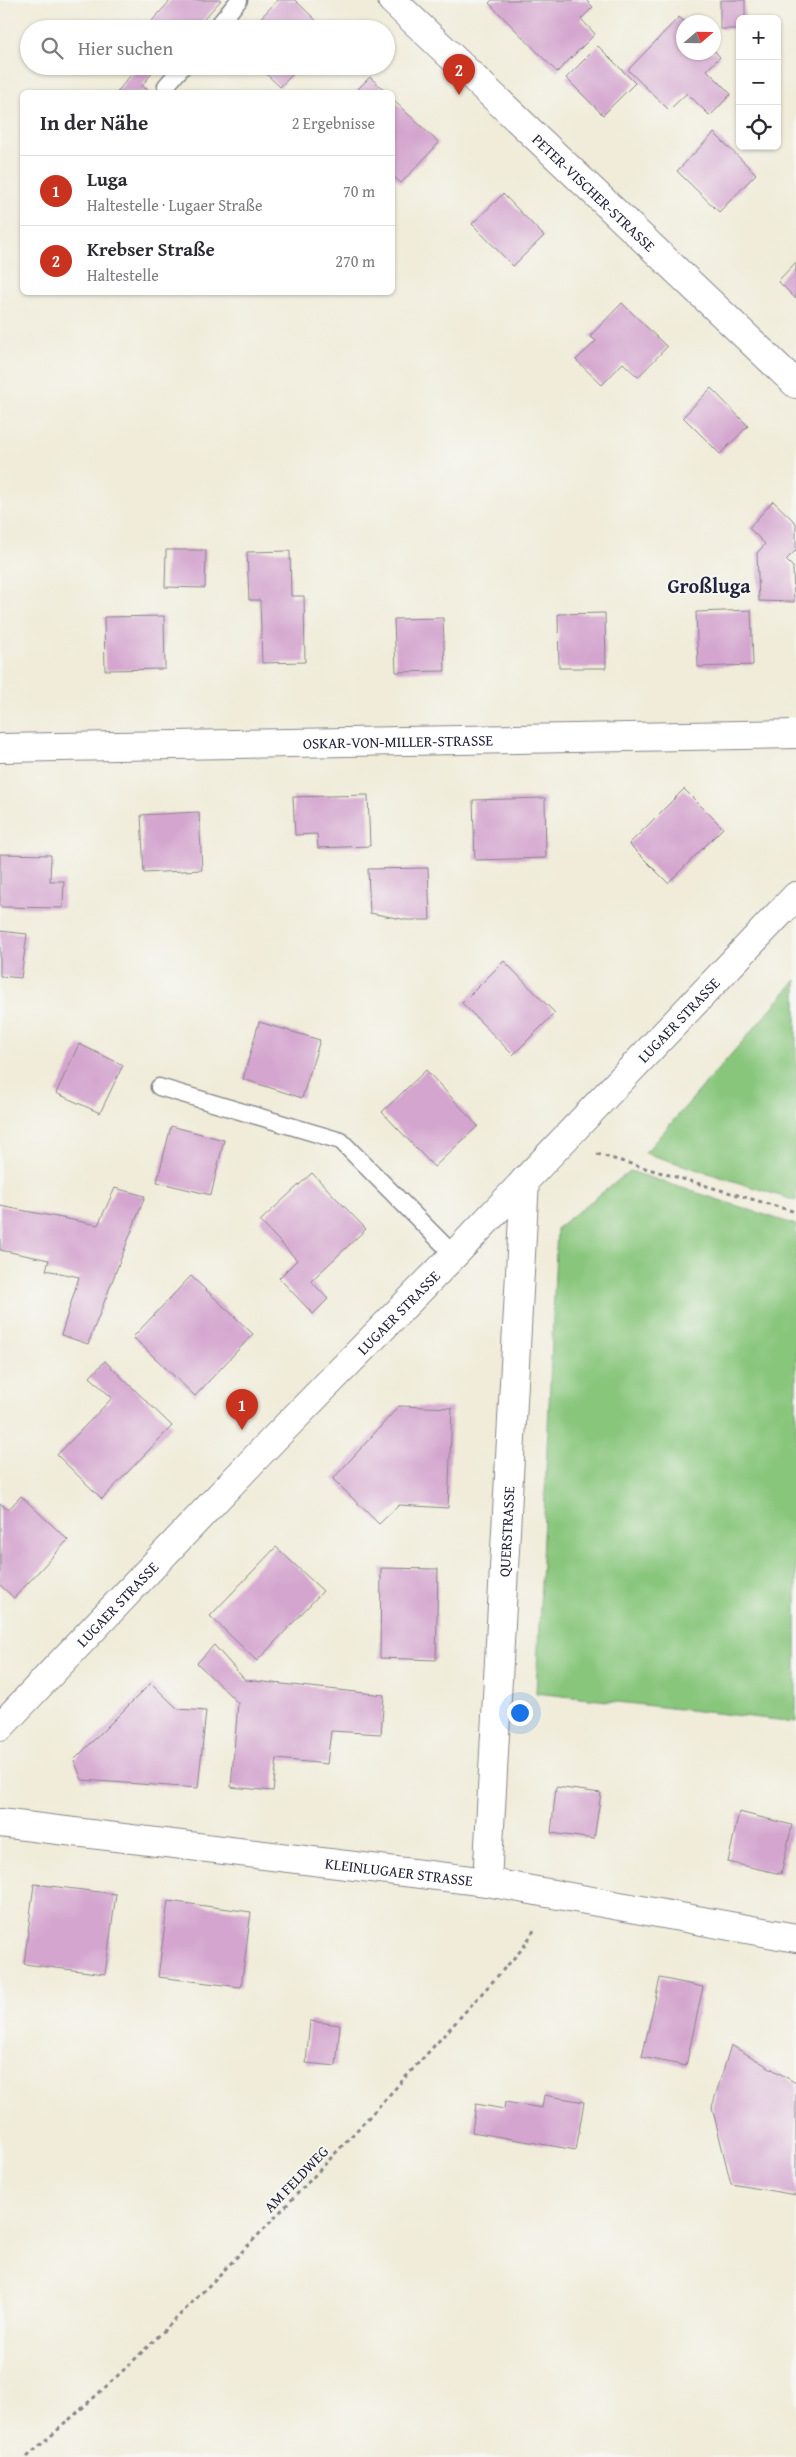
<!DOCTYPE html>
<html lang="de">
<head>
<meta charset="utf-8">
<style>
	:root { --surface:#fff; --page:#f7f7f7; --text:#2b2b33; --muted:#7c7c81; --line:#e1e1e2; --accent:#c8321e }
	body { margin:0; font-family:"Gentium Book Plus",serif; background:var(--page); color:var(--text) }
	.controls { position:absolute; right:15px; top:15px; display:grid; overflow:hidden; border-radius:8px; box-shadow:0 1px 4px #0004 }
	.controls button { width:45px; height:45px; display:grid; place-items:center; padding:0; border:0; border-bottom:1px solid var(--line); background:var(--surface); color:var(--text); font:25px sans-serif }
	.compass { position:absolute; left:676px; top:15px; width:45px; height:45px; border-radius:50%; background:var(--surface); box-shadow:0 1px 4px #0004; rotate:70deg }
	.you { position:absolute; left:519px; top:1712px; width:18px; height:18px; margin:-12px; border:4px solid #fff; border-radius:50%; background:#1a73e8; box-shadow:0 0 0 8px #1a73e833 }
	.badge { display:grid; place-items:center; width:32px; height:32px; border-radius:50%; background:var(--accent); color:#fff; font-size:16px; font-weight:700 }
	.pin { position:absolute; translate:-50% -41px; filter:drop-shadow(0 1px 2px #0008) }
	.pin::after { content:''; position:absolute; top:26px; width:18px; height:15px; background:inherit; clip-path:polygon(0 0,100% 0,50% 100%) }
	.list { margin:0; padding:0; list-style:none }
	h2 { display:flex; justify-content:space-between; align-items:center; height:65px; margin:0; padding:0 20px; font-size:21px }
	h2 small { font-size:16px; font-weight:400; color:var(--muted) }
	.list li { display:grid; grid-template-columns:32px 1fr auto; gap:15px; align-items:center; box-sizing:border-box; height:70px; padding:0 20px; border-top:1px solid var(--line) }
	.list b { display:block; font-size:19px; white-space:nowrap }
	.list p { margin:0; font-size:16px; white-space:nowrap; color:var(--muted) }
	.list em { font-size:16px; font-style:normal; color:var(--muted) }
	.icon { flex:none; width:28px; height:28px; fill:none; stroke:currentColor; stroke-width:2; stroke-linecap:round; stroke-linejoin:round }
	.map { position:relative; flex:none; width:796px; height:2457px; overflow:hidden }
	.search { position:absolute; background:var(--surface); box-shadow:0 1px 4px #0004; left:20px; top:20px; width:375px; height:55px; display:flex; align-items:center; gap:12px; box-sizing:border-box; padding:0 18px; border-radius:28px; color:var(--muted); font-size:19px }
	.panel { position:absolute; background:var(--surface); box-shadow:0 1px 4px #0004; left:20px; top:90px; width:375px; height:205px; border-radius:8px }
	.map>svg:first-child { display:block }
	.green { fill:#88c67c; stroke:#55745c }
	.building { fill:#d4a5cf }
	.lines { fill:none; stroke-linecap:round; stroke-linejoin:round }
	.service-casing { stroke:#89878a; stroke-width:19 }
	.minor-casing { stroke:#89878a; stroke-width:30 }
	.tertiary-casing { stroke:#89878a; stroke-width:30 }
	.path { stroke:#89878a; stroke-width:3; stroke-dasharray:4 4; stroke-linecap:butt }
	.service { stroke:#fff; stroke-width:16 }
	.minor { stroke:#fff; stroke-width:28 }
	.tertiary { stroke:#fff; stroke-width:28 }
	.labels { text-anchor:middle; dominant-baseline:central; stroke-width:4; stroke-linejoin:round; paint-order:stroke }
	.street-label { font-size:15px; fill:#22223b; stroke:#f6f6f2 }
	.district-label { font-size:20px; font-weight:bold; fill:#22223b; stroke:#f6f6f2 }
</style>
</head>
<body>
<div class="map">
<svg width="796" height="2457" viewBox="0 0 796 2457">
	<rect width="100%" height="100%" fill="#f6f6f2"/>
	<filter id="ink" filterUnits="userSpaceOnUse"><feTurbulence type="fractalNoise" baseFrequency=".02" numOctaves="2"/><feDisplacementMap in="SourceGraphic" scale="10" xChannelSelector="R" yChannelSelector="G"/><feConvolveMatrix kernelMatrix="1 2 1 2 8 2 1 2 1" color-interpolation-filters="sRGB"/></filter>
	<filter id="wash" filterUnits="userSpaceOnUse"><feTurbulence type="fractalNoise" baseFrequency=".0096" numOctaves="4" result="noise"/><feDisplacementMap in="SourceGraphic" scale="20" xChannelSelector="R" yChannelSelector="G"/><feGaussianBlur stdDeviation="1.12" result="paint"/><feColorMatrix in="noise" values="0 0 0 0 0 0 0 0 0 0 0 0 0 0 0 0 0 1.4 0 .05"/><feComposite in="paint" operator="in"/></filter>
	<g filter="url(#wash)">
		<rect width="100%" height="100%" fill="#f0ecd9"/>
		<path class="green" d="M796,980v221l-151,-48z
			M630,1171l166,54v497l-260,-29 21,-465z"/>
		<g id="blocks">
			<path class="building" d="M171,0h50l-26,29h-43l-4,-4z
				M278,0h17l30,29h-75z
				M492,0h94l7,7 -12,12 14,15 -38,38 -68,-69z
				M720,0h25v19h-5v10h-20z
				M679,17l6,5 -1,30h30v-2l6,7 -13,13 24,24 -21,22 -23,-23 -18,17 -41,-40z
				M598,46l37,37 -32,32 -37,-37z
				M138,66h5l9,7 -10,13 8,6h-33z
				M258,66h43l-21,21z
				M370,77l16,15h-31z
				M392,99l47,44 -38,40 -9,-8z
				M714,133l42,41 -37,38 -42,-41z
				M503,194l41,42 -31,30 -41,-42z
				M796,262v37l-18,-18z
				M622,303l45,44 -29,30 -15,-14 -21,22 -26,-25 20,-19 -6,-5z
				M711,388l37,38 -28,28 -37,-37z
				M773,501l23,22v27l-10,10 7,7 1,35 -35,-1 -2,-48 8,-9 -16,-16z
				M166,550h40l-1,38 -40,-1z
				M290,551l1,45h13l1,66 -43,1 -2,-63h-11l-2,-48z
				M751,610l2,55 -55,2 -2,-55z
				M605,613l1,55h-47l-1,-54z
				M164,616l1,53 -60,1 -1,-53z
				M443,618l2,53 -49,1 -2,-53z
				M684,789l39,39 -55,55 -39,-39z
				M368,795l2,51 -52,2 -1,-14 -22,1 -2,-38z
				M545,798l1,60 -71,2 -2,-60z
				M199,812l3,58 -58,3 -3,-58z
				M0,854l51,1 -1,26h14l-1,27 -63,-1z
				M428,868l2,52h-23l-37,-7 -2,-44z
				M0,931l27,3 -6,44 -21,-2z
				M504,961l51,52 -42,42 -51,-52z
				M259,1022l61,18 -18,58 -59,-19z
				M79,1044l44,21 -23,48 -44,-20z
				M426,1070l52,56 -44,41 -52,-55z
				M171,1126l53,14 -13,55 -54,-13z
				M312,1173l54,56 -55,52 17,18 -15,15 -34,-36 18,-18 -37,-39z
				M115,1188l30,8 -57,148 -27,-9 18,-58 -33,-7 3,-10 -49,-10v-44l98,19z
				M191,1276l62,58 -58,62 -62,-59z
				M105,1361l67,65 -70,73 -45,-44 55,-57 -22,-21z
				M399,1406l53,2 -4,100 -49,-3 -20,19 -46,-45z
				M21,1496l47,44 -54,58 -14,-13v-82l8,7z
				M276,1547l47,44 -66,70 -47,-45z
				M381,1568l57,1 -2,91 -56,-2z
				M214,1645l31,35 139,15 -3,39 -50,-3 -4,33 -50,-5 -4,32 -42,-4 7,-84 -41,-40z
				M151,1683l27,26 28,2 -8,77 -116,-8 -8,-20z
				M556,1787l45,6 -7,46 -43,-6z
				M739,1812l53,13 -11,49 -53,-12z
				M34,1884l82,10 -11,80 -81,-10z
				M168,1901l83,11 -10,75 -83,-10z
				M660,1978l43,9 -17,79 -44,-9z
				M310,2021l30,4 -4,41 -30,-3z
				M731,2045l65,38v112l-65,-11 -19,-77z
				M544,2095l40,7 -8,48 -104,-18 4,-28 28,5 1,-7 37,6z"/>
		</g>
	</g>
	<g filter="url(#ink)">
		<use href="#blocks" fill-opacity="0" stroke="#89878a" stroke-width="1"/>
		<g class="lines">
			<defs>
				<path id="service" d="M215,29l24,-29
					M166,86l17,-20
					M159,1087l182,54 113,114"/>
				<g id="minor">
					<path id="s1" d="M392,0l404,384"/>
					<path id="s2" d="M0,748l796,-14"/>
					<path id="s3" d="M0,1823l487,59 309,56"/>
					<path id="s4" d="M487,1882l38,-702"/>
				</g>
				<g id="tertiary">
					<path id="s5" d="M0,1727l263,-277 191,-195 342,-359"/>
				</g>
			</defs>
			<use href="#service" class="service-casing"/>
			<use href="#minor" class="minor-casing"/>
			<use href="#tertiary" class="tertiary-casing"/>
			<path class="path" d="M597,1154l199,58
				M27,2457c36,-32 72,-63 107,-97 135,-131 262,-272 389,-412l13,-21"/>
			<use href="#service" class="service"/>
			<use href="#minor" class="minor"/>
			<use href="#tertiary" class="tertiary"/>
		</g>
	</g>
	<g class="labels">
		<g class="street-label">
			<text stroke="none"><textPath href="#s1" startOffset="279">PETER-VISCHER-STRASSE</textPath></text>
			<text stroke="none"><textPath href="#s2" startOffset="398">OSKAR-VON-MILLER-STRASSE</textPath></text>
			<text stroke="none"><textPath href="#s5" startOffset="980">LUGAER STRASSE</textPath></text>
			<text stroke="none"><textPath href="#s5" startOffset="575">LUGAER STRASSE</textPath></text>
			<text stroke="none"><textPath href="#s4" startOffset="351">QUERSTRASSE</textPath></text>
			<text stroke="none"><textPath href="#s5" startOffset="170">LUGAER STRASSE</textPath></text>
			<text stroke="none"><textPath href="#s3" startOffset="402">KLEINLUGAER STRASSE</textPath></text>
			<text transform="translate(296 2179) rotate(-46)">AM FELDWEG</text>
		</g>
		<g class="district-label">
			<text x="709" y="585">Großluga</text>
		</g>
	</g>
</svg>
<div class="controls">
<button>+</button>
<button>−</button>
<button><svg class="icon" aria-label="locate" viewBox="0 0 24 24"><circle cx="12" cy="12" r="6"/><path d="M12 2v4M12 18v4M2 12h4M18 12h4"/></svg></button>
</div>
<svg class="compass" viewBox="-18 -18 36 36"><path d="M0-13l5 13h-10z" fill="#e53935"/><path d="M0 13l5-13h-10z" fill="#7c7c81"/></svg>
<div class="you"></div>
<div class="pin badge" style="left:242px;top:1430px">1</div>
<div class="pin badge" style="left:459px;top:95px">2</div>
<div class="search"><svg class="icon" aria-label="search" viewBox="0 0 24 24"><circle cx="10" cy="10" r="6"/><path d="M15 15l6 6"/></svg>Hier suchen</div>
<section class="panel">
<h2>In der Nähe<small>2 Ergebnisse</small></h2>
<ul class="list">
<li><span class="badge">1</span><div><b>Luga</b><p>Haltestelle · Lugaer Straße</p></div><em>70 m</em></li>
<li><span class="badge">2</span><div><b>Krebser Straße</b><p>Haltestelle</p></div><em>270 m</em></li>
</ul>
</section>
</div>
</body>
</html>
